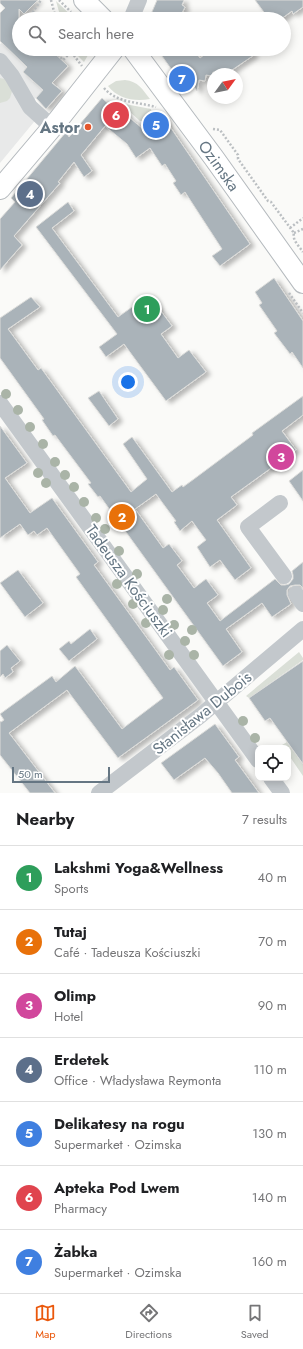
<!DOCTYPE html>
<html lang="en">
<head>
<meta charset="utf-8">
<style>
	:root { --surface:#fff; --page:#f6f6f6; --text:#202124; --muted:#757577; --line:#e0e0e0; --accent:#ea580c }
	body { margin:0; font-family:Jost,sans-serif; background:var(--page); color:var(--text) }
	.controls { position:absolute; right:12px; bottom:12px; display:grid; overflow:hidden; border-radius:8px; box-shadow:0 2px 10px #0003 }
	.controls button { width:36px; height:36px; display:grid; place-items:center; padding:0; border:0; border-bottom:1px solid var(--line); background:var(--surface); color:var(--text); font:20px sans-serif }
	.compass { position:absolute; left:207px; top:68px; width:36px; height:36px; border-radius:50%; background:var(--surface); box-shadow:0 2px 10px #0003; rotate:57deg }
	.scale { position:absolute; left:12px; bottom:10px; width:98px; box-sizing:border-box; padding-left:4px; border:2px solid #657683; border-top:0; font-size:11px; line-height:14px; white-space:nowrap; color:#657683; -webkit-text-stroke:3px #fff; paint-order:stroke }
	.you { position:absolute; left:128px; top:382px; width:14px; height:14px; margin:-10px; border:3px solid #fff; border-radius:50%; background:#1a73e8; box-shadow:0 0 0 6px #1a73e833 }
	.badge { display:grid; place-items:center; width:26px; height:26px; border-radius:50%; background:var(--accent); color:#fff; font-size:13px; font-weight:700 }
	.pin { position:absolute; translate:-50% -50%; border:2px solid #fff; box-shadow:0 1px 4px #0006 }
	.list { margin:0; padding:0; list-style:none }
	h2 { display:flex; justify-content:space-between; align-items:center; height:52px; margin:0; padding:0 16px; font-size:17px }
	h2 small { font-size:13px; font-weight:400; color:var(--muted) }
	.list li { display:grid; grid-template-columns:26px 1fr auto; gap:12px; align-items:center; box-sizing:border-box; height:64px; padding:0 16px; border-top:1px solid var(--line) }
	.list b { display:block; font-size:15px; white-space:nowrap }
	.list p { margin:0; font-size:13px; white-space:nowrap; color:var(--muted) }
	.list em { font-size:13px; font-style:normal; color:var(--muted) }
	.icon { flex:none; width:22px; height:22px; fill:none; stroke:currentColor; stroke-width:2; stroke-linecap:round; stroke-linejoin:round }
	.map { position:relative; flex:none; width:303px; height:793px; overflow:hidden }
	.search { position:absolute; background:var(--surface); box-shadow:0 2px 10px #0003; left:12px; right:12px; top:12px; height:44px; display:flex; align-items:center; gap:10px; box-sizing:border-box; padding:0 14px; border-radius:22px; color:var(--muted); font-size:15px }
	.sheet { height:500px; background:var(--surface) }
	nav { display:flex; justify-content:space-around; align-items:center; box-sizing:border-box; height:56px; border-top:1px solid var(--line); background:var(--surface); font-size:11px; color:var(--muted) }
	nav a { display:grid; justify-items:center; gap:2px }
	nav .on { color:var(--accent) }
	.map>svg:first-child { display:block }
	.built { fill:#e8e9e9 }
	.green { fill:#dadfd7 }
	.building { fill:#aab3b9; stroke:#dcdcda; filter:url(#shadow) }
	.lines { fill:none; stroke-linecap:round; stroke-linejoin:round }
	.major-casing { stroke:#b5babe; stroke-width:22 }
	.path { stroke:#bbbfc2; stroke-width:2.5; stroke-dasharray:2 2; stroke-linecap:butt }
	.minor { stroke:#c3c8cc; stroke-width:16 }
	.major { stroke:#fff; stroke-width:20 }
	.tree { fill:#aab4a7 }
	.poi-dot { fill:#e4572e; stroke:#fff; stroke-width:1.5 }
	.labels { text-anchor:middle; dominant-baseline:central; stroke-width:4; stroke-linejoin:round; paint-order:stroke }
	.poi-label { font-size:16px; font-weight:bold; fill:#657683; stroke:#fff; text-anchor:end }
	.street-label { font-size:16px; fill:#657683; stroke:#fff }
</style>
</head>
<body>
<div class="map">
<svg width="303" height="793" viewBox="0 0 303 793">
	<defs>
		<filter id="shadow"><feDropShadow dx="4.5" dy="2.5" stdDeviation="2" flood-color="#0004"/></filter>
	</defs>
	<rect width="100%" height="100%" fill="#fafaf8"/>
	<path class="built" d="M2,43l45,43 -14,15 10,10 -43,52v-119z"/>
	<path class="green" d="M56,1l19,18h-14z
		M71,49l20,1 -7,12z
		M0,78l8,2 5,8 -3,10 -3,3 -7,2z
		M125,80c13,1 18,10 25,19 -15,3 -32,0 -42,-13l8,-5z
		M120,103l31,6 1,6 -7,6h-5z
		M299,652l4,6v2l-54,38 -3,-2z
		M287,742l16,22v12l-15,-22v-6h-4l-2,-3z"/>
	<path class="building" d="M0,0h38l-14,14 -5,-5v10l-4,4 4,-1v27h31l18,17 -16,17 10,8 -16,18 -10,-11 7,-8 -20,-18 4,-5 -27,-26v-28l5,-5 -5,-5z
		M157,0h27l-2,5 3,2 -6,12h-30z
		M255,0h48v7l-10,7 -1,-3 -11,8h-12z
		M157,49h36l7,9 12,-9h38l4,6 -22,15 -1,3 -18,-1 -1,4 -6,-1 -1,6 -6,-1 -2,11 -6,-9 -7,5z
		M102,98l8,7 2,-2 31,26 19,-14 88,129 -30,22 -8,-10 10,-7 -37,-57 -4,3 -8,-12 3,-2 -11,-17 -3,2 -12,-18 -14,10 -9,-14 -22,-18 -24,29 11,16 -8,6 -10,-15 -16,20 2,1 -46,53 8,9 -22,25v-51l15,-17 -4,-4 55,-66 3,5z
		M68,202l6,9 -22,17 66,89 31,-22 23,31 -11,8 17,24 11,-8 17,22 -40,29 -42,-57 -18,13 -7,-10 18,-13 -81,-107z
		M274,278l29,43v47l-11,-16 -2,2 -16,-21 3,-2 -18,-26 3,-2 -7,-11z
		M31,297l9,10 -32,22 30,41 3,-2 90,124 16,-13 -24,-35 9,-7 40,55 10,-7 1,2 11,-8 59,-44 -1,-2 51,-37v19l-21,16 14,19 -65,47 6,8 -20,15 34,48 -16,12 -15,-20 -10,7 -13,-20 9,-7 -14,-19 -12,10 -6,-9 2,-1 -20,-27 -21,15 28,39 6,-4 13,17 -5,4 17,23 12,-9 12,16 -11,8 13,18 55,-42 6,6h4l4,-1 4,-5v-4l-1,-4 11,-9v26l-3,-3h-5l-5,1 -3,4v5l4,9 -19,13 -10,-14 -36,26 16,23 -19,14 -123,-170 -2,1 -10,-13 3,-1 -36,-48 -2,1 -11,-16 2,-1 -44,-61v-40z
		M99,391l19,28 -9,7 -21,-28z
		M0,426l27,37 -22,15 25,35 22,-15 46,64 -4,3 76,105 4,-3 24,33 -80,58 -51,-68 -58,43 46,60h-25l-30,-38v-34l1,1 3,-2 -4,-6 52,-38 4,6 19,-16 47,63 41,-31 -87,-121 4,-3 -33,-46 -10,7 -3,-4 -6,4 -8,-11 -20,14z
		M303,470v31l-14,-20z
		M18,570l25,33 -18,14 -25,-34z
		M90,629l7,10 -28,22 -10,-12 10,-8 2,3z
		M7,645l13,16 -9,7 2,4 -8,6 -2,-4 -3,3v-26z
		M303,661v103l-33,-46 -5,3 -16,-23z
		M215,724l24,33 -4,3 24,33h-27l-14,-20 -13,-15 -31,22 -13,-17z"/>
	<g class="lines">
		<defs>
			<g id="major">
				<path d="M84,0l19,19"/>
				<path id="s1" d="M133,49l81,109 89,125"/>
				<path d="M0,189l55,-65 59,-75"/>
			</g>
		</defs>
		<use href="#major" class="major-casing"/>
		<path class="path" d="M51,0l5,19
			M59,0l12,12
			M28,19l13,-19
			M52,49l11,11 8,-8
			M69,49l13,17
			M104,88c13,15 34,14 52,19
			M213,129l7,1 18,25v4l30,42 3,1 23,31c-2,7 5,13 9,19
			M290,228l13,-10
			M294,233l9,-4
			M289,293l14,20"/>
		<path class="minor" d="M131,19l8,-19
			M0,61l12,15 18,31 22,20
			M0,403l258,357
			M280,503l-32,24 36,49
			M296,594l7,10
			M271,778l11,15
			M99,793l101,-77 103,-87"/>
		<use href="#major" class="major"/>
	</g>
	<g class="tree">
		<circle cx="6" cy="394" r="5"/>
		<circle cx="18" cy="410" r="5"/>
		<circle cx="30" cy="427" r="5"/>
		<circle cx="43" cy="444" r="5"/>
		<circle cx="55" cy="462" r="5"/>
		<circle cx="38" cy="473" r="5"/>
		<circle cx="65" cy="475" r="5"/>
		<circle cx="46" cy="483" r="5"/>
		<circle cx="74" cy="487" r="5"/>
		<circle cx="84" cy="502" r="5"/>
		<circle cx="96" cy="518" r="5"/>
		<circle cx="105" cy="529" r="5"/>
		<circle cx="119" cy="551" r="5"/>
		<circle cx="137" cy="574" r="5"/>
		<circle cx="117" cy="584" r="5"/>
		<circle cx="167" cy="599" r="5"/>
		<circle cx="133" cy="604" r="5"/>
		<circle cx="163" cy="610" r="5"/>
		<circle cx="146" cy="623" r="5"/>
		<circle cx="174" cy="625" r="5"/>
		<circle cx="192" cy="630" r="5"/>
		<circle cx="185" cy="641" r="5"/>
		<circle cx="169" cy="655" r="5"/>
		<circle cx="194" cy="655" r="5"/>
		<circle cx="243" cy="721" r="5"/>
		<circle cx="255" cy="738" r="5"/>
	</g>
	<circle class="poi-dot" cx="88" cy="127" r="4"/>
	<g class="labels">
		<g class="poi-label">
			<text x="80" y="127">Astor</text>
		</g>
		<g class="street-label">
			<text stroke="none"><textPath href="#s1" startOffset="145">Ozimska</textPath></text>
			<text transform="translate(129 581) rotate(54)">Tadeusza Kościuszki</text>
			<text transform="translate(202 713) rotate(-39)">Stanisława Dubois</text>
		</g>
	</g>
</svg>
<div class="controls">
<button><svg class="icon" aria-label="locate" viewBox="0 0 24 24"><circle cx="12" cy="12" r="6"/><path d="M12 2v4M12 18v4M2 12h4M18 12h4"/></svg></button>
</div>
<svg class="compass" viewBox="-18 -18 36 36"><path d="M0-13l5 13h-10z" fill="#e53935"/><path d="M0 13l5-13h-10z" fill="#757577"/></svg>
<div class="scale">50 m</div>
<div class="you"></div>
<div class="pin badge" style="left:147px;top:309px;background:#2e9e5b">1</div>
<div class="pin badge" style="left:122px;top:517px;background:#e8710a">2</div>
<div class="pin badge" style="left:281px;top:457px;background:#d1479c">3</div>
<div class="pin badge" style="left:30px;top:194px;background:#5c6f8a">4</div>
<div class="pin badge" style="left:156px;top:125px;background:#3f7fe0">5</div>
<div class="pin badge" style="left:116px;top:115px;background:#e0444e">6</div>
<div class="pin badge" style="left:182px;top:79px;background:#3f7fe0">7</div>
<div class="search"><svg class="icon" aria-label="search" viewBox="0 0 24 24"><circle cx="10" cy="10" r="6"/><path d="M15 15l6 6"/></svg>Search here</div>
</div>
<section class="sheet">
<h2>Nearby<small>7 results</small></h2>
<ul class="list">
<li><span class="badge" style="background:#2e9e5b">1</span><div><b>Lakshmi Yoga&amp;Wellness</b><p>Sports</p></div><em>40 m</em></li>
<li><span class="badge" style="background:#e8710a">2</span><div><b>Tutaj</b><p>Café · Tadeusza Kościuszki</p></div><em>70 m</em></li>
<li><span class="badge" style="background:#d1479c">3</span><div><b>Olimp</b><p>Hotel</p></div><em>90 m</em></li>
<li><span class="badge" style="background:#5c6f8a">4</span><div><b>Erdetek</b><p>Office · Władysława Reymonta</p></div><em>110 m</em></li>
<li><span class="badge" style="background:#3f7fe0">5</span><div><b>Delikatesy na rogu</b><p>Supermarket · Ozimska</p></div><em>130 m</em></li>
<li><span class="badge" style="background:#e0444e">6</span><div><b>Apteka Pod Lwem</b><p>Pharmacy</p></div><em>140 m</em></li>
<li><span class="badge" style="background:#3f7fe0">7</span><div><b>Żabka</b><p>Supermarket · Ozimska</p></div><em>160 m</em></li>
</ul>
</section>
<nav>
<a class="on"><svg class="icon" aria-label="map" viewBox="0 0 24 24"><path d="M3 6l6-2 6 2 6-2v14l-6 2-6-2-6 2zM9 4v14M15 6v14"/></svg>Map</a>
<a><svg class="icon" aria-label="directions" viewBox="0 0 24 24"><path d="M12 3l9 9-9 9-9-9zM9 14v-3h6M13 9l2 2-2 2"/></svg>Directions</a>
<a><svg class="icon" aria-label="saved" viewBox="0 0 24 24"><path d="M7 4h10v16l-5-4-5 4z"/></svg>Saved</a>
</nav>
</body>
</html>
